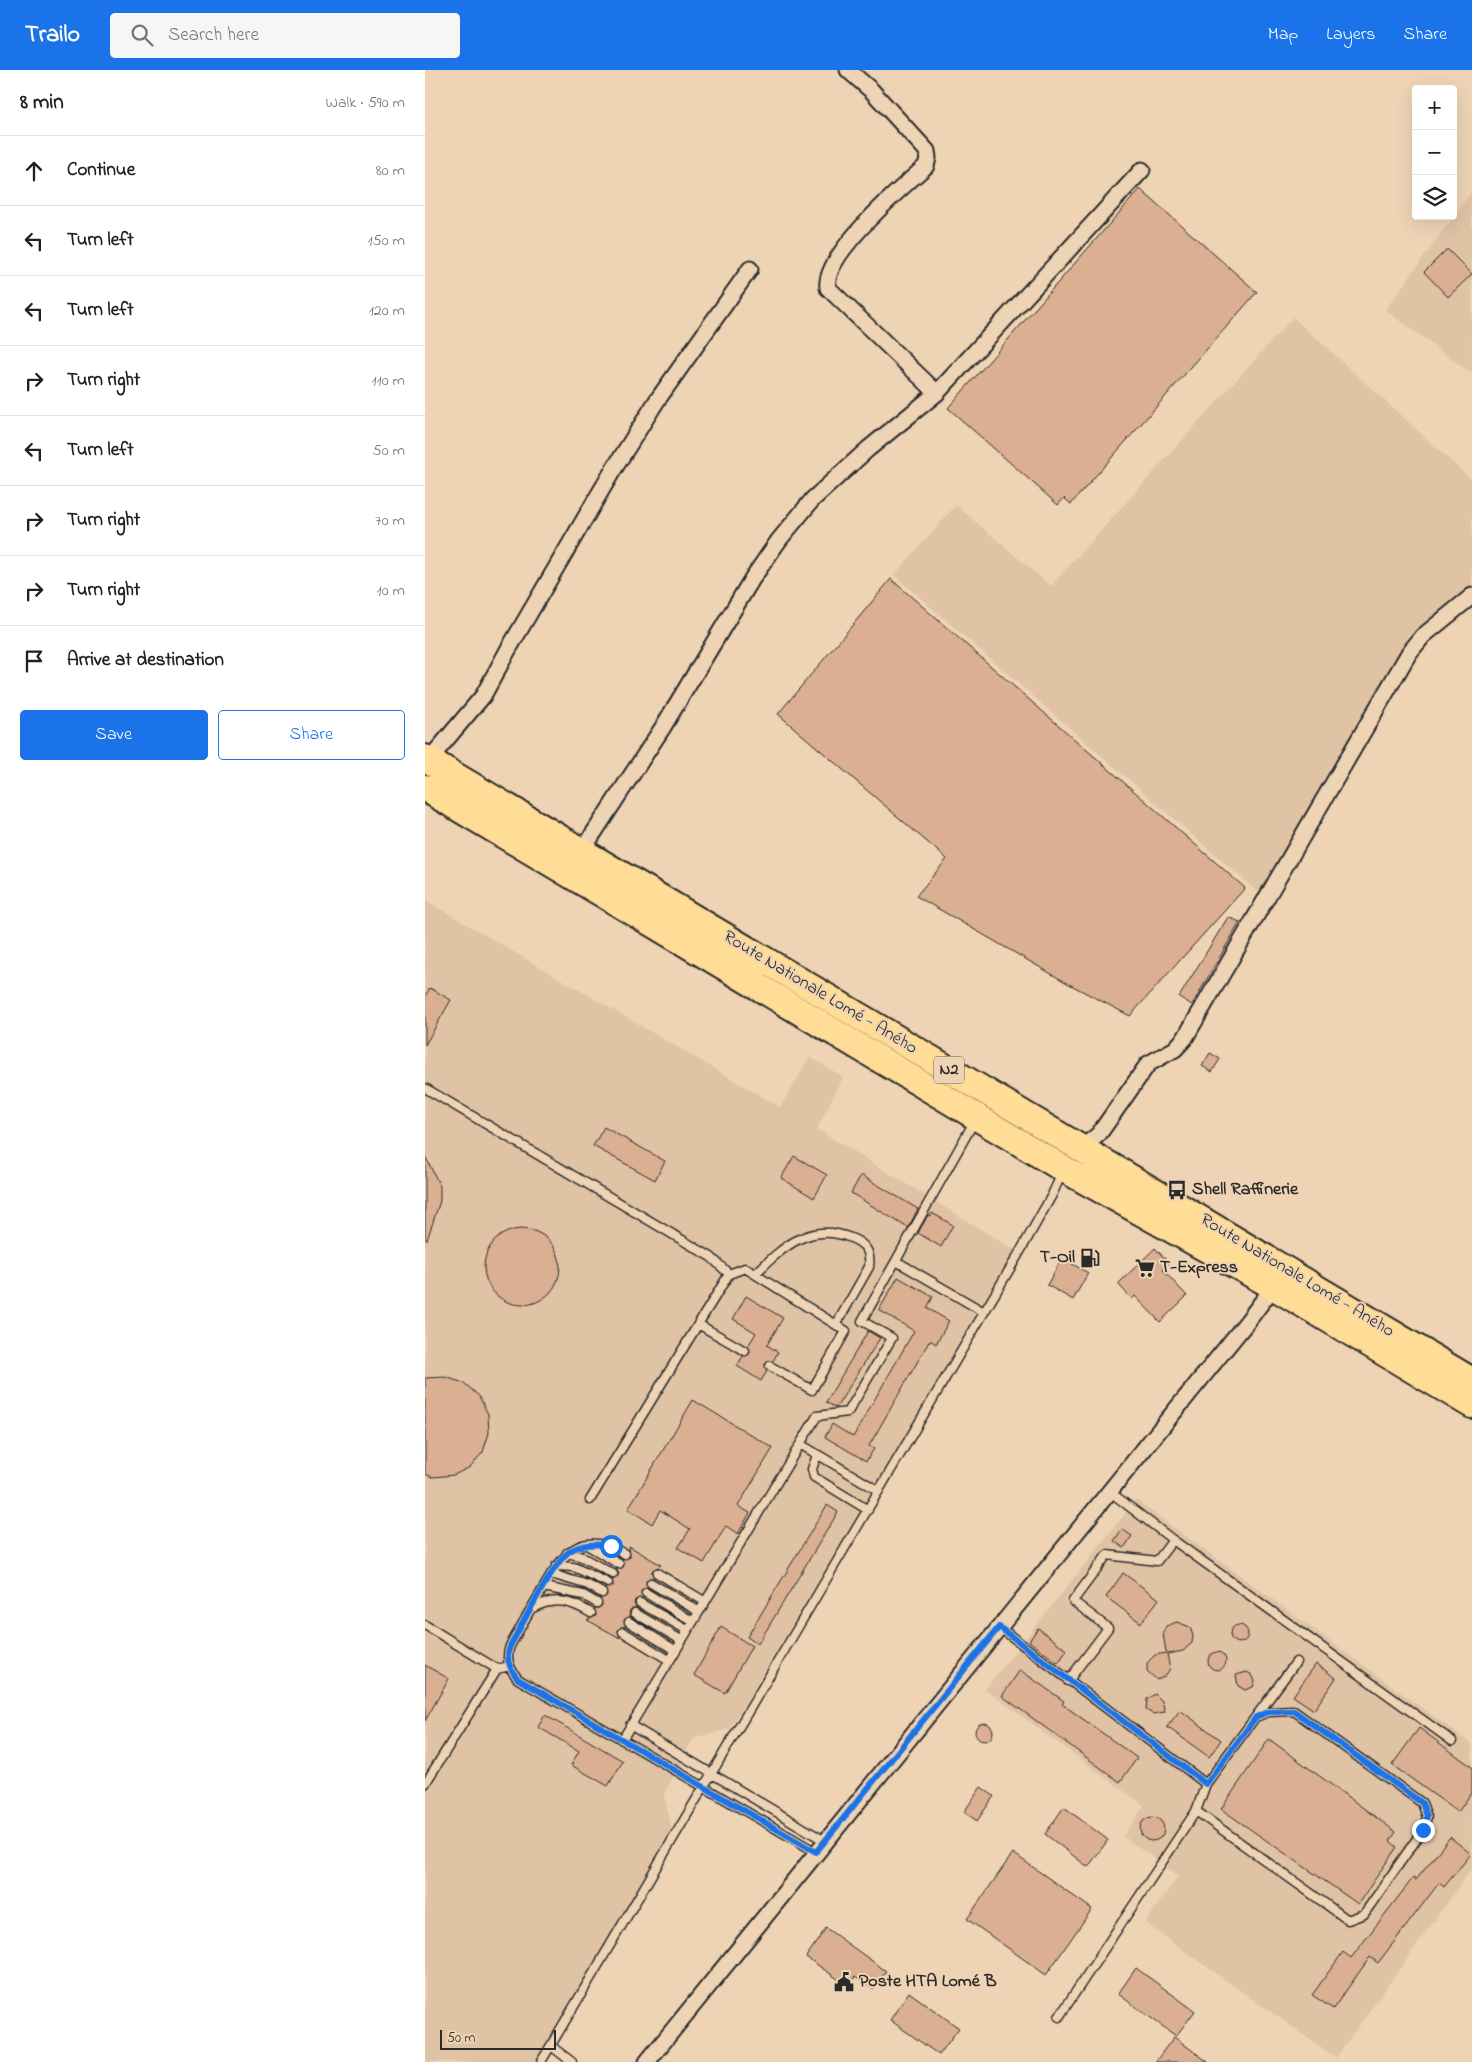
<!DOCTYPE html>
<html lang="en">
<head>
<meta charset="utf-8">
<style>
	:root { --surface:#fff; --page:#f6f6f6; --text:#202124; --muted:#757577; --line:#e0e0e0; --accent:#1a73e8 }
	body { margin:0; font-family:"Indie Flower",sans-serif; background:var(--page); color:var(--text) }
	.controls { position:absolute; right:15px; top:15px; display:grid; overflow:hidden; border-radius:5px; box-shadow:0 5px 20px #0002 }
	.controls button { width:45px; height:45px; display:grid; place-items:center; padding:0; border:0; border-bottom:1px solid var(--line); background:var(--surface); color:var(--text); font:25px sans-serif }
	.scale { position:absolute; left:15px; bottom:12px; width:116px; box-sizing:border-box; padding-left:5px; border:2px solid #2b2b2b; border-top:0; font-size:14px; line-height:18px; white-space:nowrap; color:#2b2b2b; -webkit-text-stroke:4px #eed4b5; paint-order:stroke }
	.stop { position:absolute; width:15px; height:15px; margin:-11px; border:4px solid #1a73e8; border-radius:50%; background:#fff }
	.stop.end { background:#1a73e8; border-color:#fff; box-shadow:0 1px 5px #0008 }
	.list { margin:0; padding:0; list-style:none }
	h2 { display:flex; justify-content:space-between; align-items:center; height:65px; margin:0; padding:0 20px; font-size:21px }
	h2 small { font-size:16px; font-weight:400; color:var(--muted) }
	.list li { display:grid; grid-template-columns:32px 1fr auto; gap:15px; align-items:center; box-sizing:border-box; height:70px; padding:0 20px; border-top:1px solid var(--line) }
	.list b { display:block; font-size:19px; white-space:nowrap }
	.list em { font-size:16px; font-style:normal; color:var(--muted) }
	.actions { display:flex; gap:10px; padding:15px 20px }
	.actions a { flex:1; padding:11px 0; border:1px solid var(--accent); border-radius:5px; text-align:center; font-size:18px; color:var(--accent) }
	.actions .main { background:var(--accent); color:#fff }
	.icon { flex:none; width:28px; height:28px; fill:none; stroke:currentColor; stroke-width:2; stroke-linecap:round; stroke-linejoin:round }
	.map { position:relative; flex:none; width:1047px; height:1992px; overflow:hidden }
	header { display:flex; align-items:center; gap:30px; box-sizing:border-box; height:70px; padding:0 25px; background:var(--accent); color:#fff }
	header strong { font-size:24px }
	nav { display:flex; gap:28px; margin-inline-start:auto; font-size:18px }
	.search { width:350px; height:45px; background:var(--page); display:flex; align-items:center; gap:12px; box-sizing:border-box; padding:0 18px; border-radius:5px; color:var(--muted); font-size:19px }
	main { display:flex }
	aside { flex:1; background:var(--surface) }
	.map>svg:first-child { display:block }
	.built { fill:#e0c3a5 }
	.building { fill:#dbaf91; stroke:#2b2b2b }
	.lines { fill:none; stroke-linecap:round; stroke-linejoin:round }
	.service-casing { stroke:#2b2b2b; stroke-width:11 }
	.minor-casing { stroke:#2b2b2b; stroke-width:19 }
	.trunk-casing { stroke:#2b2b2b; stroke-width:30 }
	.service { stroke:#eed4b5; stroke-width:8 }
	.minor { stroke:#eed4b5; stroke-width:15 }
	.trunk { stroke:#ffdd96; stroke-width:26 }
	.route { stroke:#1a73e8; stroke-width:6 }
	.labels { text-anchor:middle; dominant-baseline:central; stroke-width:4; stroke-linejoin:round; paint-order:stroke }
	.shield { fill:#eed4b5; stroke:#665e54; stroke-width:1 }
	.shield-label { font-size:16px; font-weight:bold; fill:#2b2b2b }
	.street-label { font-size:18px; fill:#2b2b2b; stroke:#eed4b5 }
	.poi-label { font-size:18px; font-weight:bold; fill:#2b2b2b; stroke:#eed4b5; text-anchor:start }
</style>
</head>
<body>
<header>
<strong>Trailo</strong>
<div class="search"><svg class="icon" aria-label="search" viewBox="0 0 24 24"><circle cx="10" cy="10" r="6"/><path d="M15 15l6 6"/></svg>Search here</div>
<nav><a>Map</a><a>Layers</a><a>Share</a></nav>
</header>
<main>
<aside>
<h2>8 min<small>Walk · 590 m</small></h2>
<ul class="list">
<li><svg class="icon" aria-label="ahead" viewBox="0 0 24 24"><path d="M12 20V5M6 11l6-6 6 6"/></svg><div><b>Continue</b></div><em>80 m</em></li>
<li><svg class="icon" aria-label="left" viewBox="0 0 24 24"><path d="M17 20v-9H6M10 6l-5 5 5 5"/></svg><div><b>Turn left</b></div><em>150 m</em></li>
<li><svg class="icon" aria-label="left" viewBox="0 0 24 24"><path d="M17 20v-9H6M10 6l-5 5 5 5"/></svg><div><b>Turn left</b></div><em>120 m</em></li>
<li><svg class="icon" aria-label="right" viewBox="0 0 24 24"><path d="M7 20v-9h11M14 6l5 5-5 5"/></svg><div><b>Turn right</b></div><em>110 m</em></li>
<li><svg class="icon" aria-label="left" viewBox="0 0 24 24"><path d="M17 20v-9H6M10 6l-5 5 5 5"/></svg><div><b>Turn left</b></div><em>50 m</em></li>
<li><svg class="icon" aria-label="right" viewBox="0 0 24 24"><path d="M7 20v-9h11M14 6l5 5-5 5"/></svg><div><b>Turn right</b></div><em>70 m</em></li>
<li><svg class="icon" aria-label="right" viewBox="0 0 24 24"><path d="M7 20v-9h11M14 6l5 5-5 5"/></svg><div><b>Turn right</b></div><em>10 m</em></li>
<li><svg class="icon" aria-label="arrive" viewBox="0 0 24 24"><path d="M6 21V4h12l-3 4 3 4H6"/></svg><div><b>Arrive at destination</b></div></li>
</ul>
<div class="actions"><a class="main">Save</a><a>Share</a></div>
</aside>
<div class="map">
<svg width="1047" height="1992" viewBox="0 0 1047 1992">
	<rect width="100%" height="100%" fill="#eed4b5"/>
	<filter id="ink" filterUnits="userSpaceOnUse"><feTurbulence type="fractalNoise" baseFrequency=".02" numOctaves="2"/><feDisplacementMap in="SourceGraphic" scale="10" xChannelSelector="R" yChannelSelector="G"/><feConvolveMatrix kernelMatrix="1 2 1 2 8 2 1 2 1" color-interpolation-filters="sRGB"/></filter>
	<g filter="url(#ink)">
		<path class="built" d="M1047,121v183l-87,-64z
			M868,247l179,163v109l-65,54 -84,147 -64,103 -365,-318 62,-70 95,81z
			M0,830l355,207 30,-50 33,20 -26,52 199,122 -286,478 -36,9 -30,56 9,41 -139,227h-109z
			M711,1430l336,244v124l-136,190 -191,-135 33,-47 -55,-40 21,-30 -159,-117z"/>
		<path class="building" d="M715,119l117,103 -186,212 -7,-6 -6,7 -110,-97z
			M1022,179l25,25 -24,23 -24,-25z
			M466,509l354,309 -115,128 -61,-32 -153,-88 31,-37 -169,-145z
			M803,847l12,5 -48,83 -13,-8z
			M5,918l21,12 -26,45v-49z
			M785,983l10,6 -8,13 -10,-6z
			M179,1057l61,34 -10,19 -62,-34z
			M0,1086l15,30v15l-13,39 -2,-1z
			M369,1086l33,19 -13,23 -33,-20z
			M436,1105l57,34 -10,19 -57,-35z
			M507,1143l21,12 -12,22 -23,-14 10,-18 2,1z
			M59 1197a38 38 0 1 1 76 0a38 38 0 1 1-76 0Z
			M730,1178l14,15 -6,7 24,26 -27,26 -25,-26 -3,3 -14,-15z
			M637,1188l26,15 -15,27 -26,-15z
			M473,1207l35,20 -6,11 22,13 -13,23 -6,-4 -61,106 5,3 -8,12 -41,-24 7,-13 21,13 61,-106 -35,-21z
			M321,1226l37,22 -16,27 11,7 -5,9 -8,3 2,7 -6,10 -24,-15 6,-10 7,-3 -2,-7 8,-13 -23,-14z
			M443,1261l12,7 -44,70 -10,-6z
			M20,1307l19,6 15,13 9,18 1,19 -6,19 -13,15 -16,8 -21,2 -8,-3v-96z
			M268,1330l80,48 -35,58 12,7 -12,21 -12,-8 -22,37 -26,-15 12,-19 -30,-19 -8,14 -24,-15z
			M402,1435l11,7 -80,132 -11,-7z
			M697,1459l10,7 -8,12 -10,-7z
			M204,1476l32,19 -9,6 2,7h-5l-3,3 2,7 -7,3 2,7 -8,2 -1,4 3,4h-5l-3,4 2,5 -7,3 2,7h-5l-3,3 2,8 -33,-18 9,-4 -2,-8h5l3,-3 -2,-7 7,-3 -2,-7 8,-2 -1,-6 4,-2 3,-4 -3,-5h5l3,-3 -2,-7 8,-2z
			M698,1503l36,26 -18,24 -35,-26z
			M752,1552l13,5 3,9 -1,7 -9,8 -16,3 3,15 -5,7 -8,4 -10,-9v-8l8,-8 11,-2 -3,-20 3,-7z
			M805 1564a9 9 0 1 1 18 0a9 9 0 1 1-18 0Z
			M296,1557l31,19 -27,47 -31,-18z
			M613,1558l29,22 -9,13 -29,-22z
			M783 1591a9 9 0 1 1 18 0a9 9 0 1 1-18 0Z
			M891,1594l20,14 -22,32 -21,-14z
			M0,1595l24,14 -24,42z
			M595,1600l44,31 -2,3 75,54 -17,24 -118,-86z
			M822,1602l5,3 3,6 -2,6 -8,3 -7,-4 -2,-11z
			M730,1624l7,7 3,11 -12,2 -7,-4 1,-11z
			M755,1640l41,30 -12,17 -42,-30z
			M120,1645l78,46 -15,25 -37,-21 8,-14 -41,-24z
			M550 1662a9 9 0 1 1 18 0a9 9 0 1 1-18 0Z
			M994,1658l53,39v25l-14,20 -66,-47z
			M844,1669l127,93 -6,9 7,6 -39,57 -137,-95z
			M556,1717l13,9 -17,25 -13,-9z
			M639,1737l44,33 -20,27 -43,-33z
			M715 1759a12 12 0 1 1 24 0a12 12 0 1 1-24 0Z
			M1025,1767l21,17 -27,33 -5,-4 -61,80 -8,-6 -37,52 -21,-14 31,-43 8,6 62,-80 3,2z
			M588,1783l79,56 -46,66 -79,-56z
			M401,1858l60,43 -12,18 -19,-12 -7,9 -42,-29z
			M711,1898l59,43 -19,25 -58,-42z
			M484,1922l50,36 -20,27 -49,-35z
			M749,1967l34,25h-53z"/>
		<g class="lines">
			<defs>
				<path id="service" d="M0,1018l286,169 18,17
					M471,1191l88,51
					M330,1204c28,-27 55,-53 96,-36 15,6 20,14 18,29l-33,58
					M273,1254l47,27
					M375,1374l79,47
					M392,1385l-5,14 2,8 54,33
					M684,1421l64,49 279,201
					M165,1430l139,-226 16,-6 101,63 -34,59 -42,-24
					M162,1475l32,19
					M142,1483l13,3 33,18
					M200,1484c-47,-27 -63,2 -84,38 -11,18 -21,36 -31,54 -5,13 0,23 8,33l298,173
					M131,1496l18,1 34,16
					M232,1503l47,28
					M126,1504l37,11 14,8
					M226,1513l47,28
					M119,1517l39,8 14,8
					M221,1523l46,28
					M215,1533l47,27
					M108,1538c21,-12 38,-7 58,5
					M210,1543l46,27
					M204,1552l46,28
					M0,1555l72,44
					M574,1557l207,157 -10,27 -137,206
					M198,1562l46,28
					M643,1611l40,-53 -35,-27 34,-46 50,6 16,-21
					M205,1655l195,116
					M197,1670l195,-324 31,-4 44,-74 -30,-17 113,-201
					M0,1714l72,-115 13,-3
					M781,1714l90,-122
					M771,1741l152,109 16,-6 59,-84 4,-13 -5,-14 -128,-92 -26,1 -12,5
					M126,1976l21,16
					M116,1992l480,-812 31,-55 10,-22"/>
				<path id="minor" d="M423,0l24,21 55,60 1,7 -2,8c-24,21 -104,90 -98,122l109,105
					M4,690l54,-64 25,-46 104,-178 44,-70 94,-133
					M157,781l81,-124 89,-148 27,-39 34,-41 55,-50 69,-56 205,-223
					M652,1082l22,-18 49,-70 27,-15 10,-11 224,-385 14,-17 49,-40
					M222,1992l600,-740 30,-40"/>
				<path id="trunk" d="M0,688l1047,623
					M0,718l639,381 209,117 199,119"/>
			</defs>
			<use href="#service" class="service-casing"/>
			<use href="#minor" class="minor-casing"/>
			<use href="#trunk" class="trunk-casing"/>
			<use href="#service" class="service"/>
			<use href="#minor" class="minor"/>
			<use href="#trunk" class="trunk"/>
		</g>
	</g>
	<g class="lines" filter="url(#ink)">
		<path class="route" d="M186,1476c-14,-2 -29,-3 -41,5 -16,10 -49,76 -60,95 -5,13 0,23 8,33l298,173 183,-225 207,157 50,-67 12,-5 26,-1 128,92 5,13 -4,14"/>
	</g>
	<defs>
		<symbol id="bus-bare" viewBox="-9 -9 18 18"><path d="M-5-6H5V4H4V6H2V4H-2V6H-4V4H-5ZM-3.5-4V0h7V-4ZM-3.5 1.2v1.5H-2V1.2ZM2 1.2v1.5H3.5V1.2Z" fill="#2b2b2b" stroke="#eed4b5" stroke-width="2.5" paint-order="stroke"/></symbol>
		<symbol id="fuel-bare" viewBox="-9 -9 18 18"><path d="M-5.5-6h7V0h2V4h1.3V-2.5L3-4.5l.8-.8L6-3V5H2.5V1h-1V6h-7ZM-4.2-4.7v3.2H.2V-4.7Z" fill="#2b2b2b" stroke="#eed4b5" stroke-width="2.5" paint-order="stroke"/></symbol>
		<symbol id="supermarket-bare" viewBox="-9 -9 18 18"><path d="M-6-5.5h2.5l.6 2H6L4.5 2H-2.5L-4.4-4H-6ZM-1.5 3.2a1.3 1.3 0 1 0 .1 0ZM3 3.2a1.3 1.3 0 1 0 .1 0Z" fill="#2b2b2b" stroke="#eed4b5" stroke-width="2.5" paint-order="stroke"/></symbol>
		<symbol id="civic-bare" viewBox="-9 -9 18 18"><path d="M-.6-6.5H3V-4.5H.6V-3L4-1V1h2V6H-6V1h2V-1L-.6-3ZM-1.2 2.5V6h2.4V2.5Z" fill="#2b2b2b" stroke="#eed4b5" stroke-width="2.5" paint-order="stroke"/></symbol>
	</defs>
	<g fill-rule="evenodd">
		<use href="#bus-bare" x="738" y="1106" width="28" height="28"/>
		<use href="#fuel-bare" x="651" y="1174" width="28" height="28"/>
		<use href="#supermarket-bare" x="706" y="1184" width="28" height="28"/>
		<use href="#civic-bare" x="405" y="1898" width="28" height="28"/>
	</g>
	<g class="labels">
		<rect class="shield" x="509" y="986.5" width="30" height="27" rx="4"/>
		<g class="shield-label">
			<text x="524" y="1000">N2</text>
		</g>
		<g class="street-label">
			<text transform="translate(395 923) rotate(31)">Route Nationale Lomé - Aného</text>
			<text transform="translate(872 1206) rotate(31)">Route Nationale Lomé - Aného</text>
		</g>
		<g class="poi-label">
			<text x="767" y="1120">Shell Raffinerie</text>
			<text x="650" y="1188" text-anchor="end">T-Oil</text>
			<text x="735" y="1198">T-Express</text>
			<text x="434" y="1912">Poste HTA Lomé B</text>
		</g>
	</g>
</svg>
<div class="controls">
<button>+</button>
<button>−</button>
<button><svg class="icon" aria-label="layers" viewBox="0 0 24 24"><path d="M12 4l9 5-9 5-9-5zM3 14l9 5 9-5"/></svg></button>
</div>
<div class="scale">50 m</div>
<div class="stop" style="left:186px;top:1476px"></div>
<div class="stop end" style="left:998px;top:1760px"></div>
</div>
</main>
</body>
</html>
